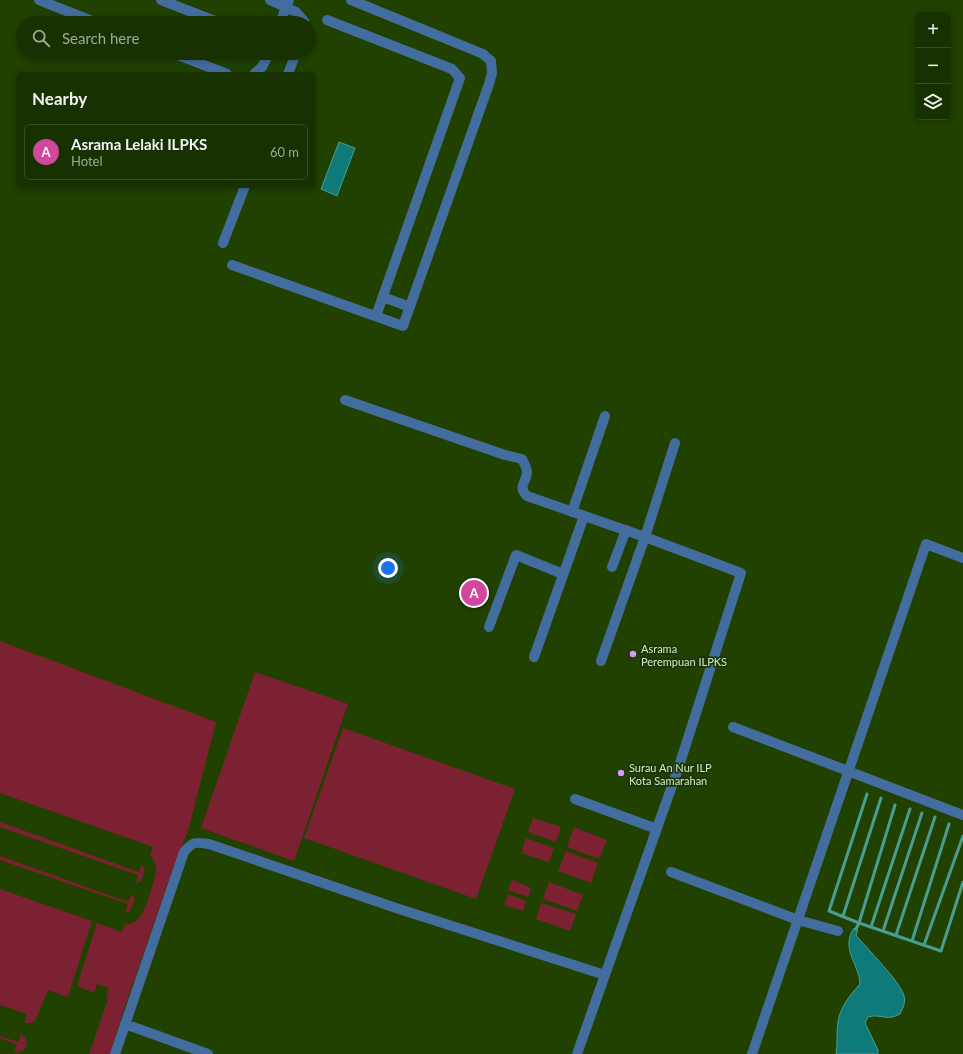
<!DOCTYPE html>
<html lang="en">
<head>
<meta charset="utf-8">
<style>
	:root { --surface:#183100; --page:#21390a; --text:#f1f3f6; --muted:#9fa999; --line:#364c22; --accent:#d89af8 }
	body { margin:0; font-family:Lato,sans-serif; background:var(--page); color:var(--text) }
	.controls { position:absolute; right:12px; top:12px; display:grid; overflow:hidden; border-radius:6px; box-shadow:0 2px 6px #0003 }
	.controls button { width:36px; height:36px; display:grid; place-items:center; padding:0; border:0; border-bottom:1px solid var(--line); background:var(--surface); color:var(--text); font:20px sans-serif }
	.you { position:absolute; left:388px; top:568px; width:14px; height:14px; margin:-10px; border:3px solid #fff; border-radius:50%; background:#1a73e8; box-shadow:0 0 0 6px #1a73e833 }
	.badge { display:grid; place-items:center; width:26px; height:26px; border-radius:50%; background:var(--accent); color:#fff; font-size:13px; font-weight:700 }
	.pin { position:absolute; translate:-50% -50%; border:2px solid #fff; box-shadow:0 1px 4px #0006 }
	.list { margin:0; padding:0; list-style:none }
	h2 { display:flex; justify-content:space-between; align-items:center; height:52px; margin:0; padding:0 16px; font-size:17px }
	h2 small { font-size:13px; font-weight:400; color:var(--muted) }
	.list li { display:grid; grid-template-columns:26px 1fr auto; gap:12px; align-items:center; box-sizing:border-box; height:56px; margin:0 8px 8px; padding:0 8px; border:1px solid var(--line); border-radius:6px }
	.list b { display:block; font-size:15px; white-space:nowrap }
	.list p { margin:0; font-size:13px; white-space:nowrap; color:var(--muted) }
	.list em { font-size:13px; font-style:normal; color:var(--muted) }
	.icon { flex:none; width:22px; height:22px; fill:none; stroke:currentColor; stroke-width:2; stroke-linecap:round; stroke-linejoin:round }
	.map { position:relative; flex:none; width:963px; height:1054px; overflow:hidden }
	.search { position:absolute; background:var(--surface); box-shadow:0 2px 6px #0003; left:16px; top:16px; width:300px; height:44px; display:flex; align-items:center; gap:10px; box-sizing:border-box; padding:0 14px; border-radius:22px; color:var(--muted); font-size:15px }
	.panel { position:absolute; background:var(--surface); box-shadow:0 2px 6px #0003; left:16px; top:72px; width:300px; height:116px; border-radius:6px }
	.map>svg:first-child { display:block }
	.green { fill:#7b2132 }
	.water { fill:#0e7b7a; stroke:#4a9c92 }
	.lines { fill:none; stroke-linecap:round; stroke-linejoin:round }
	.stream { stroke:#4a9c92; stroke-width:3 }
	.minor { stroke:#436d9f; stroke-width:10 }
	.poi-dot { fill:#d89af8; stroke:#1c3506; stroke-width:1.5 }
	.labels { text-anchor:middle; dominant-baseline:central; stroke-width:3.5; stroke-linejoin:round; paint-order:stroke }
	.poi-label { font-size:11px; fill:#d5eac9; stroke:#1c3506; text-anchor:start }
</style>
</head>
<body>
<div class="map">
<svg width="963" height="1054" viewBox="0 0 963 1054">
	<rect width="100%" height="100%" fill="#204100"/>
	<path class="green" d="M0,641l216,81 -28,109 -10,24 -53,151 -15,48h-21l19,-55 -2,-2 3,-9 -12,-4 -3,9 -17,-7 20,-63 25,9 3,-8c5,1 11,-2 14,-6 5,-4 18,-43 17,-50 0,-5 -3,-9 -6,-14l3,-7 -153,-54z
		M255,672l93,32 -54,157 -93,-33z
		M343,728l172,61 -39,110 -172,-61z
		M533,818l28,9 -5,15 -28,-10z
		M0,822l139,50 3,-8 3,5 -4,12 -5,3 2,-9 -138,-48z
		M574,827l33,13 -8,19 -32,-12z
		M526,838l28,10 -5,14 -28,-9z
		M566,851l32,12 -7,20 -33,-12z
		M0,856l128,46 4,-8 3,5 -5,12 -5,2 3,-9 -128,-44z
		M512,880l19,8 -3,9 -20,-7z
		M549,882l34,13 -6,16 -34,-12z
		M0,889l92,32 -24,76 -20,-7 -13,31 -5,2h-5l2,-9 -27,-9z
		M508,894l18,7 -3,10 -19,-6z
		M541,903l35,11 -6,17 -34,-12z
		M21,1034c7,5 7,9 3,16l-7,3 -3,-1 3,-7 -17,-7v-2l18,6z"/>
	<path class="water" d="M339,142l16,6 -18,48 -16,-7z
		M854,928l4,2 -2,5c10,13 45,47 48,61 2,6 -1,12 -4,18 -15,8 -19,-1 -32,3l-3,6 13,27v4h-42c2,-11 0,-22 2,-32 2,-15 13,-28 22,-38 -1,-21 -20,-35 -6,-56z"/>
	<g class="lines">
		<path class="stream" d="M867,794l-38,117 30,12 36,-118
			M843,916l38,-118
			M871,927l39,-118
			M856,929l3,-6 82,28 22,-69
			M883,931l39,-118
			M896,935l39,-118
			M912,941l37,-117
			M924,945l39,-109"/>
		<path class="minor" d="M39,0l58,23
			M161,0l59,23
			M270,0l26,12 8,9v2
			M327,20l125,49 8,9 -84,238
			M280,23l9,-23
			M173,53l54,21
			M254,74l8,-7 7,-14
			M288,74l8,-21
			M223,243l22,-57
			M232,265l171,61 86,-242 3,-11 -1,-12 -8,-7 -12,-5 -120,-49
			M383,297l27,10
			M345,400l160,55 17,4c2,4 5,9 5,13 0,10 -10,14 0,24l118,41 -44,124
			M572,512l33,-96
			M612,567l14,-37
			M489,627l27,-72 47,19
			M534,657l50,-141
			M733,727l230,88
			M575,799l82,30
			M671,872l127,48 40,11
			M125,1024l83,30
			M115,1054l69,-202c9,-11 12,-10 25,-8l187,64 209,67
			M577,1054l102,-288 62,-193 -96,-36 30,-94
			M752,1054l174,-510 37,14"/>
	</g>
	<g class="poi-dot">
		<circle cx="633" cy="654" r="4"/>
		<circle cx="621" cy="773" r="4"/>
	</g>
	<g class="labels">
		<g class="poi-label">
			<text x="641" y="648">Asrama<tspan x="641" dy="13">Perempuan ILPKS</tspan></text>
			<text x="629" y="767">Surau An Nur ILP<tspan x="629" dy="13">Kota Samarahan</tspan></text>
		</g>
	</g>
</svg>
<div class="controls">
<button>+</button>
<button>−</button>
<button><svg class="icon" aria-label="layers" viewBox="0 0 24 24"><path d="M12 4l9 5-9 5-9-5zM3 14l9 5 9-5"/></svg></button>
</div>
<div class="you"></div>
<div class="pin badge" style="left:474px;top:593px;background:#d1479c">A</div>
<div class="search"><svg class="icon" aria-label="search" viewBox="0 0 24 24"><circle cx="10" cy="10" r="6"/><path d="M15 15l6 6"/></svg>Search here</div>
<section class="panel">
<h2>Nearby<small></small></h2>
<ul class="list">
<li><span class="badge" style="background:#d1479c">A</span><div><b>Asrama Lelaki ILPKS</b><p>Hotel</p></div><em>60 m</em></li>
</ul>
</section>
</div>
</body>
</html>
